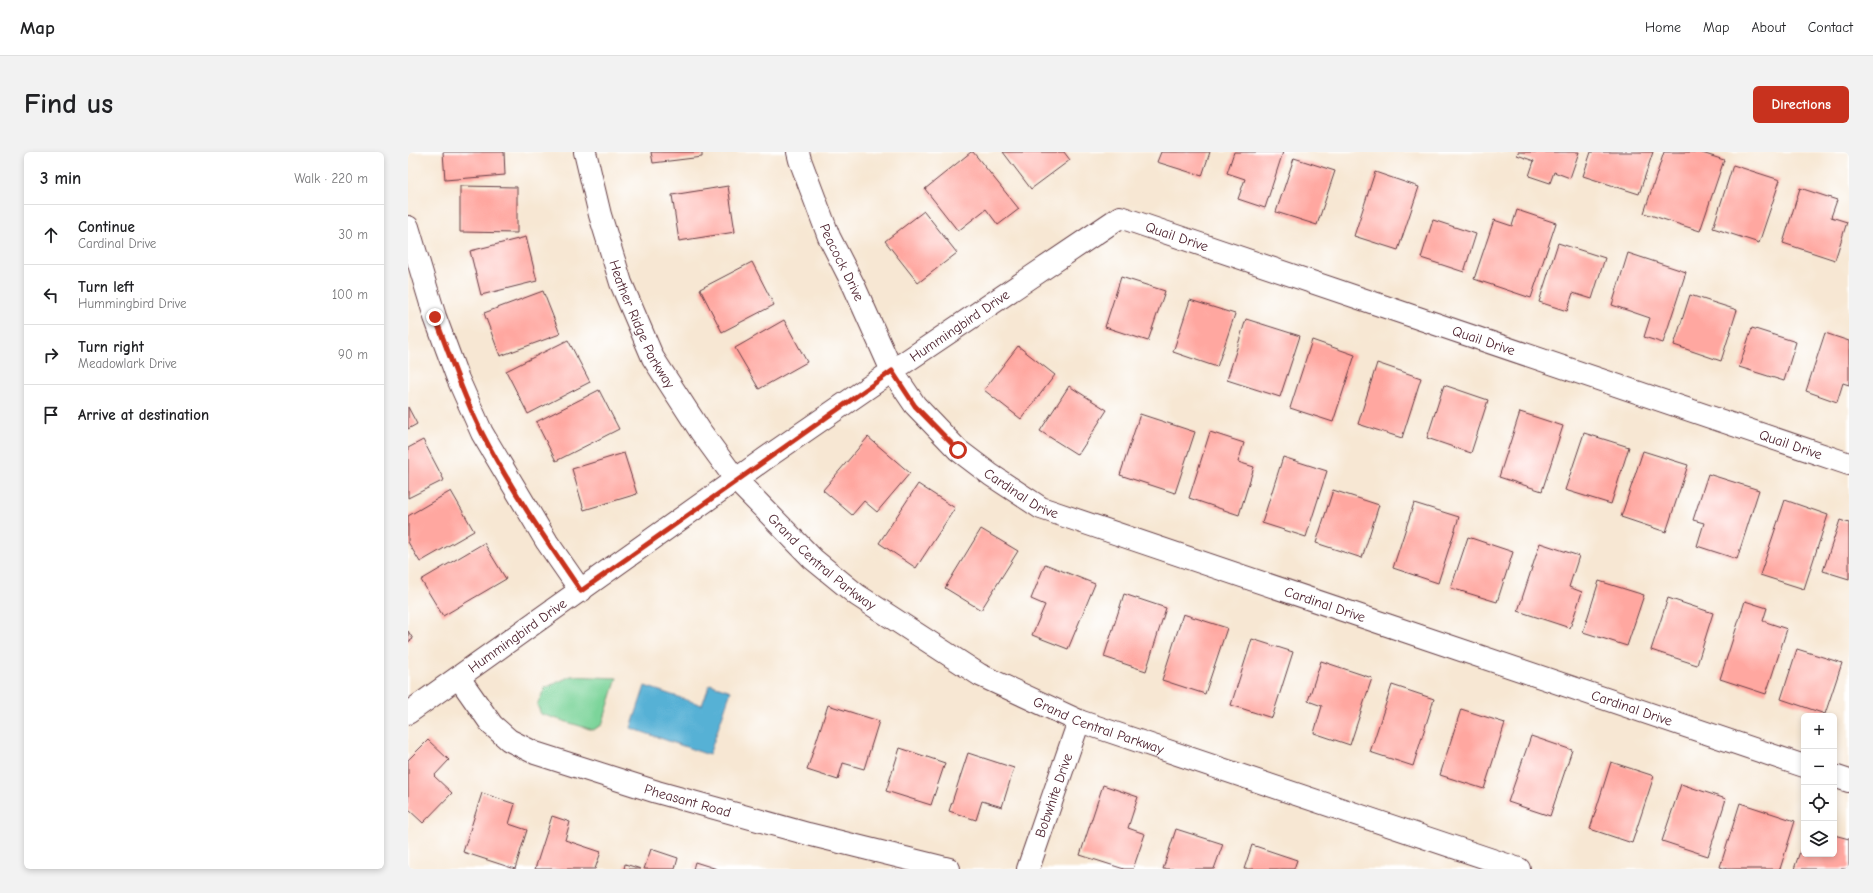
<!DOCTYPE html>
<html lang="en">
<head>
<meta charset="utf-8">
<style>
	:root { --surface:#fff; --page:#f2f2f2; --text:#202124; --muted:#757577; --line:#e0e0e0; --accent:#c8321e }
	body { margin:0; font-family:"Comic Neue",sans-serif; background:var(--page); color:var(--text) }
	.controls { position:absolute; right:12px; bottom:12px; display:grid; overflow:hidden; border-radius:6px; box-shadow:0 2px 6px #0003 }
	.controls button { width:36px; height:36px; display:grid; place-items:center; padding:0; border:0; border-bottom:1px solid var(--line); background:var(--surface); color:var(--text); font:20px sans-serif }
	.stop { position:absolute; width:12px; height:12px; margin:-9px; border:3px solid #c8321e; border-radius:50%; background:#fff }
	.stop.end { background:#c8321e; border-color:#fff; box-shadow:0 1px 4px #0008 }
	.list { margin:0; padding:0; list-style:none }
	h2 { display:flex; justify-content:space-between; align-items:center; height:52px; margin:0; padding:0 16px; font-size:17px }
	h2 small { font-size:13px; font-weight:400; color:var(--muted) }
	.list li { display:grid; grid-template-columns:26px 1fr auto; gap:12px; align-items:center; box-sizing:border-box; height:60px; padding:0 16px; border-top:1px solid var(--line) }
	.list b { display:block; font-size:15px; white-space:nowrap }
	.list p { margin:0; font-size:13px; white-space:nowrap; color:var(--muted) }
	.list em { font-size:13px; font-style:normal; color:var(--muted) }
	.icon { flex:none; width:22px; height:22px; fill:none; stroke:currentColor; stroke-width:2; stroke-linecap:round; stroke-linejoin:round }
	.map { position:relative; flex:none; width:1441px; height:717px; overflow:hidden; border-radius:6px }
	header { display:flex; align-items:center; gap:24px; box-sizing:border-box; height:56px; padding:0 20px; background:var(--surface); border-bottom:1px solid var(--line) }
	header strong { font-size:19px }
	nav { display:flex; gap:22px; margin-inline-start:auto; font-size:14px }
	.intro { display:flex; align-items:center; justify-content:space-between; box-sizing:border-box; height:96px; padding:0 24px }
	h1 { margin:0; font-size:28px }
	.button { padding:10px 18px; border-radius:6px; background:var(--accent); color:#fff; font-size:14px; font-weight:700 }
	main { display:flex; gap:24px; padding:0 24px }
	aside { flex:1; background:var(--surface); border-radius:6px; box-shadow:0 2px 6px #0003 }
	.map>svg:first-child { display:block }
	.green { fill:#7bd49a; stroke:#627a62 }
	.water { fill:#57b1d5; stroke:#506880 }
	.building { fill:#ffa7a0 }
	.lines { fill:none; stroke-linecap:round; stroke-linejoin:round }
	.minor-casing { stroke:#643d44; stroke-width:24 }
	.minor { stroke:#fff; stroke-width:22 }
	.route { stroke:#c8321e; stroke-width:5 }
	.labels { text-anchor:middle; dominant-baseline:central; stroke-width:4; stroke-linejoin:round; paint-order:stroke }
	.street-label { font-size:14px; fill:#4a1f2b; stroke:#fff }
</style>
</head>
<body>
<header>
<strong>Map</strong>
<nav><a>Home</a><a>Map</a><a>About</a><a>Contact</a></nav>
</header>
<div class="intro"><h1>Find us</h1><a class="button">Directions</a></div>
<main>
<aside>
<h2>3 min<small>Walk · 220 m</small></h2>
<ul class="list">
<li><svg class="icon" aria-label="ahead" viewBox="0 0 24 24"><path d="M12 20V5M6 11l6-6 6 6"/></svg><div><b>Continue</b><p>Cardinal Drive</p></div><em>30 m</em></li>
<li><svg class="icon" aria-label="left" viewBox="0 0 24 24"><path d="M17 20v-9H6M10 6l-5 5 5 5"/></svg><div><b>Turn left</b><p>Hummingbird Drive</p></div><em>100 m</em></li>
<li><svg class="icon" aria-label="right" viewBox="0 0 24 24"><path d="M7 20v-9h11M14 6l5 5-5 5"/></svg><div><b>Turn right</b><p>Meadowlark Drive</p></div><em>90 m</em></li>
<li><svg class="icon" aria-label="arrive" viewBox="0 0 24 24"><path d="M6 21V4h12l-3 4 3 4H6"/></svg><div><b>Arrive at destination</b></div></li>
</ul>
</aside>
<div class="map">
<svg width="1441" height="717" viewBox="0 0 1441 717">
	<rect width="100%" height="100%" fill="#fff"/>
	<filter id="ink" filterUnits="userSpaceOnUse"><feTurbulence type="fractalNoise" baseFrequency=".025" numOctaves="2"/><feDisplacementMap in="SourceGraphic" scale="8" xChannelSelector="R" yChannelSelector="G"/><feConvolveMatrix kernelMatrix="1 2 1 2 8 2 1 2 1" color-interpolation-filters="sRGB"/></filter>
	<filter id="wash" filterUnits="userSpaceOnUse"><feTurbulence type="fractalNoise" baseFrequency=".012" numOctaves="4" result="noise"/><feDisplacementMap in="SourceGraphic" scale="16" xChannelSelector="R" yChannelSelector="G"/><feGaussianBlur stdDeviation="0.9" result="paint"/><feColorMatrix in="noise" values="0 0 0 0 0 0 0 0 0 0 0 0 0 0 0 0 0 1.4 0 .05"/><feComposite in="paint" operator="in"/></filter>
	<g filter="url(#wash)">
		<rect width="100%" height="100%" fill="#f7e7d3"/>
		<path class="green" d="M163,524l46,2 -15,47 -9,5 -52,-16 -4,-9 8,-17z"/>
		<path class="water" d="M302,532l21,7 -22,64 -78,-27 14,-42 57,19z"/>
		<g id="blocks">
			<path class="building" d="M35,0h61l1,23 -60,5z
				M243,0h51v5l-49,6z
				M563,0h2l46,57 -21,16 -12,-16 -28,22 -33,-42z
				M595,0h61l6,8 -39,29z
				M753,0h49l-8,24 -45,-14z
				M826,0h49l-18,56 -27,-9 7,-20 -18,-6z
				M1110,0h61l-9,26 -16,-6 -4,11 -21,-7 5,-15 -17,-6z
				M1183,0h62l-14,42 -56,-18z
				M1256,0h35l25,8 -24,71 -56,-18z
				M886,6l41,13 -18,54 -41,-13z
				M1325,13l47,15 -21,63 -46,-15z
				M967,20l44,15 -21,63 -44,-14z
				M52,34l57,1v46l-57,-1z
				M320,34l7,46 -56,9 -7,-46z
				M1392,36l37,12 -6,17 16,5 -12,38 -52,-17z
				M1109,58l39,13 -25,75 -57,-19 20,-59 18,6z
				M516,59l33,42 -39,30 -33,-42z
				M1025,68l43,14 -12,38 -43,-14z
				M118,85l11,44 -56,14 -11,-44z
				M1150,91l47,15 -13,41 -19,-6 -6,18 -28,-9z
				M1220,101l58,19 -23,71 -19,-6 6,-19 -38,-13z
				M344,110l22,43 -52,27 -22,-43z
				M713,125l44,14 -17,50 -43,-14z
				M135,139l17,43 -60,22 -16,-43z
				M1282,143l47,15 -16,51 -47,-16z
				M782,148l45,14 -18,53 -44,-15z
				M838,167l54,17 -20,61 -53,-17z
				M376,168l23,42 -48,27 -24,-41z
				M1344,176l44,14 -12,39 -45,-14z
				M1417,181l24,8v44l-6,-2 -6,19 -31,-11z
				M160,188l22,42 -62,32 -22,-43z
				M904,188l43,15 -22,67 -43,-14z
				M610,194l37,29 -34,44 -37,-29z
				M969,211l44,15 -19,60 -44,-14z
				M1036,233l44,15 -17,53 -44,-15z
				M661,234l38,24 -29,45 -38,-24z
				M191,238l20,39 -63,32 -20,-39z
				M0,255l9,17 -9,5z
				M1112,260l43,14 -21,65 -43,-14z
				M732,262l55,18 -20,61 -55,-18z
				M802,280l34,11 -6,19 16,5 -15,48 -50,-17z
				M1176,281l45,14 -18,57 -46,-14z
				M460,285l42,36 -33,39 -13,-11 -12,14 -29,-25z
				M15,288l21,40 -36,18v-50z
				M1235,299l45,14 -22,67 -45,-15z
				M216,301l13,41 -53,16 -12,-41z
				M875,305l44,14 -21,66 -44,-14z
				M1300,322l51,16 -22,69 -40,-13 7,-23 -11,-3z
				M510,332l37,24 -39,60 -37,-25z
				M925,338l46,15 -17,53 -46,-15z
				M43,339l23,40 -54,31 -12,-20v-26z
				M1377,348l43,15 -24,74 -44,-14z
				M1006,351l45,14 -21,66 -45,-15z
				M1432,368l9,3v56l-26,-8z
				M573,377l37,22 -37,59 -36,-22z
				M1060,385l45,15 -16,50 -46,-14z
				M76,391l22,36 -63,37 -22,-36z
				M1132,391l39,13 -10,31 13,5 -12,36 -52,-17z
				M637,412l50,20 -27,65 -36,-14 13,-30 -14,-6z
				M1191,429l45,14 -17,51 -44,-14z
				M716,442l42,14 -20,63 -42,-14z
				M1260,446l45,15 -16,52 -46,-15z
				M1337,449l22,7 -4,13 24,8 -21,65 -46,-15z
				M775,462l44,14 -22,66 -43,-14z
				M0,479l5,8 -5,3z
				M844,487l41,13 -21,66 -41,-13z
				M1389,497l45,14 -17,51 -44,-15z
				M913,509l51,17 -22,67 -36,-12 8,-27 -14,-5z
				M984,533l42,14 -21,67 -43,-14z
				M420,553l51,16 -15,48 -21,-6 -5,17 -31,-10z
				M1053,557l44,14 -21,66 -44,-14z
				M1123,584l41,14 -22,66 -42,-14z
				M20,588l21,20 -15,16 18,17 -29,30 -14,-13 -1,2v-52z
				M492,596l45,15 -14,42 -45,-14z
				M560,601l46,15 -12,39 -20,-6 -6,19 -27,-9z
				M1203,610l43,14 -22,67 -42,-14z
				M1273,632l45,15 -18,57 -46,-15z
				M695,633l35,12 -10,31 17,6 -12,35h-9l-44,-14z
				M74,641l33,11 -6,20 18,6 -12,39 -52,-17z
				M1332,651l55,18 -15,48h-53l-7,-2z
				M144,664l18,6 -5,18 36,12 -6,17h-60z
				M768,677l47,15 -9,25h-51z
				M1426,683l15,4v30h-55l10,-29v14h30z
				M844,693l45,15 -3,9h-50z
				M243,697l27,9 -3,11h-31z
				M287,710l22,7h-24z
				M217,712l16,5h-17z"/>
		</g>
	</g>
	<g filter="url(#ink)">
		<use href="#blocks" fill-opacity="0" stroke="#643d44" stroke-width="1"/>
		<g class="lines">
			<defs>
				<g id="minor">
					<path id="s1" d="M177,0l15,63 21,68 32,75 48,74 35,48 77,79 44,36 123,80 99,46 440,148"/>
					<path id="s2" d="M390,0l2,8 29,77 25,49 38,85 23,34 43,45 33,25 50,33 763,258"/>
					<path d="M0,75l27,90 23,62 24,54 65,109 34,49"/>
					<path id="s3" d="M51,526l33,47 17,15 26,13 122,39 151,42 141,35"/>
					<path id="s4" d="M0,561l358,-255 126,-87 228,-154 729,247"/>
					<path d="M1426,624l15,5"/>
					<path id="s5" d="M620,717l51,-148"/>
				</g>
			</defs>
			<use href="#minor" class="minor-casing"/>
			<use href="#minor" class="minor"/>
		</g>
	</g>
	<g class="lines" filter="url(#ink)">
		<path class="route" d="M27,165c15,39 28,79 47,116 28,55 64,107 99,158l311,-220 23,35 43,44"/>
	</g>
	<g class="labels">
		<g class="street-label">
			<text stroke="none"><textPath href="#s4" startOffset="928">Quail Drive</textPath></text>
			<text stroke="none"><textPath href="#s2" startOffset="119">Peacock Drive</textPath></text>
			<text stroke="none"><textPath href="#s1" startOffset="182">Heather Ridge Parkway</textPath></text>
			<text stroke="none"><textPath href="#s4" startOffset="674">Hummingbird Drive</textPath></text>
			<text stroke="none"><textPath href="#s4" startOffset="1252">Quail Drive</textPath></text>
			<text stroke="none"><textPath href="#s4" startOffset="1576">Quail Drive</textPath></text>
			<text stroke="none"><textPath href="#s2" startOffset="419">Cardinal Drive</textPath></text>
			<text stroke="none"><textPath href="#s1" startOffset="484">Grand Central Parkway</textPath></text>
			<text stroke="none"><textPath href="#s2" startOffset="743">Cardinal Drive</textPath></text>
			<text stroke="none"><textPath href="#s4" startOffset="134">Hummingbird Drive</textPath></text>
			<text stroke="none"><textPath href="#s2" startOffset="1067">Cardinal Drive</textPath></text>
			<text stroke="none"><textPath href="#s1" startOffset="808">Grand Central Parkway</textPath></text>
			<text stroke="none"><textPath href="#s5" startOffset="78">Bobwhite Drive</textPath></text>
			<text stroke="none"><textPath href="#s3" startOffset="269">Pheasant Road</textPath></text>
		</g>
	</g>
</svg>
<div class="controls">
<button>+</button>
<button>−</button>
<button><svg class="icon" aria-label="locate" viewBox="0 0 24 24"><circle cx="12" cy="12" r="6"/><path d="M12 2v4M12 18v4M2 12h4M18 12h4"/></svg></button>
<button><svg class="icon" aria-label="layers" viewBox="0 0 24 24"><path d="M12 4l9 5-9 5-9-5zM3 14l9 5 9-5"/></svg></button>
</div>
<div class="stop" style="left:550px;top:298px"></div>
<div class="stop end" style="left:27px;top:165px"></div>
</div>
</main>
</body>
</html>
